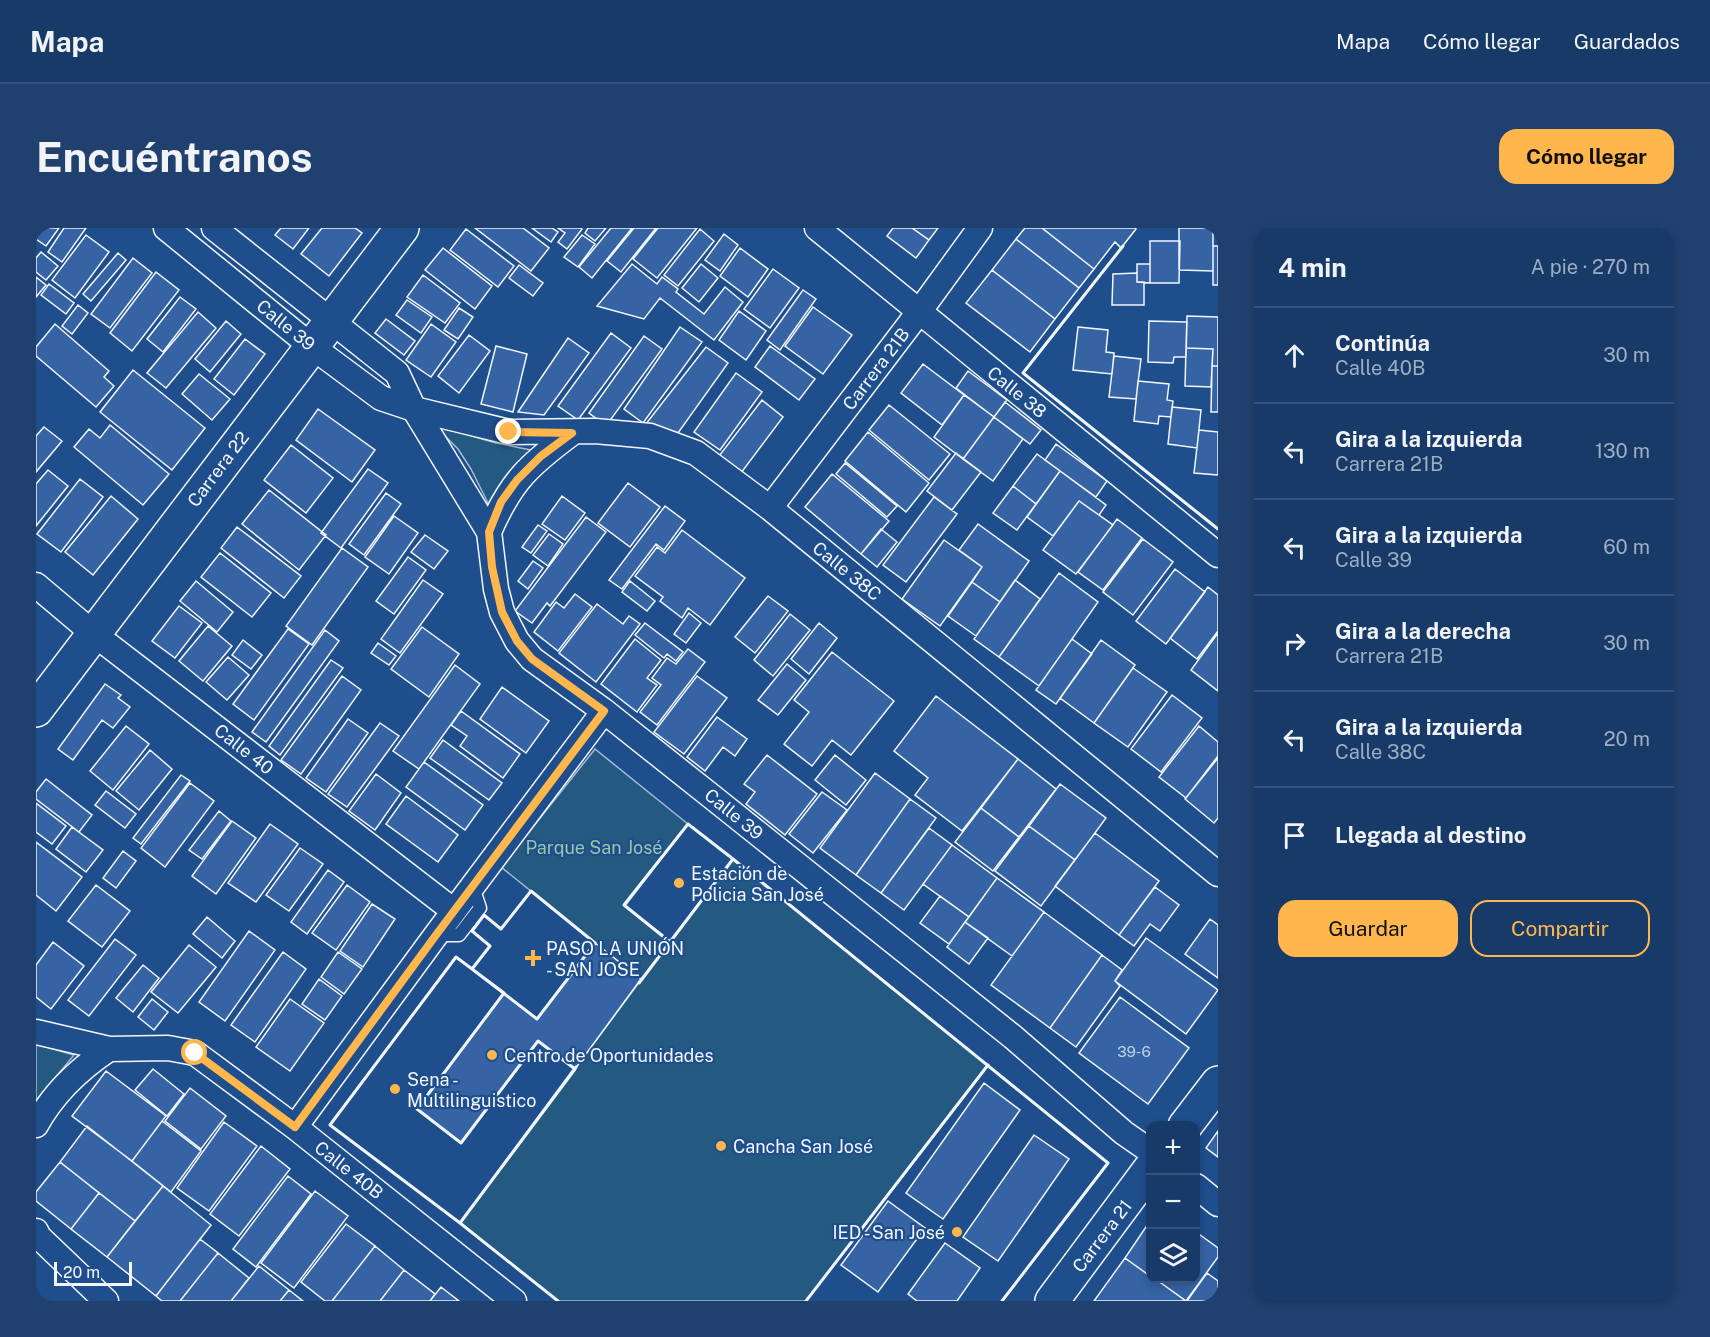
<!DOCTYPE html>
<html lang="es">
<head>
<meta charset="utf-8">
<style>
	:root { --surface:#173a69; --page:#20416f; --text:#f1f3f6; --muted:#9eadc0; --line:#36547d; --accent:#ffb74d }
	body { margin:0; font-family:"Public Sans",sans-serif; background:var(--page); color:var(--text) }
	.controls { position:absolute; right:18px; bottom:18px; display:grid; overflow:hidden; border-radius:12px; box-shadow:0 3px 9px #0003 }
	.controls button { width:54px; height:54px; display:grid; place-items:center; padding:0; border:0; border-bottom:2px solid var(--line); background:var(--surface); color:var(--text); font:30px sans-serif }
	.scale { position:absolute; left:18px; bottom:15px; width:78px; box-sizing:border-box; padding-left:6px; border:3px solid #f2f6ff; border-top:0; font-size:16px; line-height:21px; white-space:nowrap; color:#f2f6ff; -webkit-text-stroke:4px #1f4e8c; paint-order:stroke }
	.stop { position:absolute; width:18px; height:18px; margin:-14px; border:4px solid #ffb74d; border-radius:50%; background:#fff }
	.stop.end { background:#ffb74d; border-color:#fff; box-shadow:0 2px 6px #0008 }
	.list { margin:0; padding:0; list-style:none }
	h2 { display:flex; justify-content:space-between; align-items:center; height:78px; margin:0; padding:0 24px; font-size:26px }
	h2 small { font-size:20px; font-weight:400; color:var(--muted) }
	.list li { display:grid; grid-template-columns:39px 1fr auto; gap:18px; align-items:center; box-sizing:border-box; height:96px; padding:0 24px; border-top:2px solid var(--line) }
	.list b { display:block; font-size:22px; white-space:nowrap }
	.list p { margin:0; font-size:20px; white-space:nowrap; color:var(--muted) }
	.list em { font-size:20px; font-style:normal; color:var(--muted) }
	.actions { display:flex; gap:12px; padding:18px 24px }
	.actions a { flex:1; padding:14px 0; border:2px solid var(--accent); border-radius:18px; text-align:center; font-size:21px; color:var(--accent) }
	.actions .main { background:var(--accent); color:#111 }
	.icon { flex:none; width:33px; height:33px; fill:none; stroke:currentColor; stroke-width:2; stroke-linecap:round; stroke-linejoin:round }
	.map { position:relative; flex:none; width:1182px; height:1073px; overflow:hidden; border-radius:18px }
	header { display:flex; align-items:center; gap:36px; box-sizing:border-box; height:84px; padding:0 30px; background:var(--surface); border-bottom:2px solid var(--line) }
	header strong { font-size:28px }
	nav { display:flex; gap:33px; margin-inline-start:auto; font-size:21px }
	.intro { display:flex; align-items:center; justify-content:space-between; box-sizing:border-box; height:144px; padding:0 36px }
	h1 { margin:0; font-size:42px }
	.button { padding:15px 27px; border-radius:18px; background:var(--accent); color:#111; font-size:21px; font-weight:700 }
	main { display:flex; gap:36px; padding:0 36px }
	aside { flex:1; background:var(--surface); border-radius:18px; box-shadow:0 3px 9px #0003 }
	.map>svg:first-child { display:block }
	.green { fill:#245a82; stroke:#a8bbd7; stroke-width:1.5 }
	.building { fill:#3563a3; stroke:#f2f6ff; stroke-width:1.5 }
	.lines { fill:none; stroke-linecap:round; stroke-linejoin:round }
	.lane-casing { stroke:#f2f6ff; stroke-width:15 }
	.street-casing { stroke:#f2f6ff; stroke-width:27 }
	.secondary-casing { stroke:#f2f6ff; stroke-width:36 }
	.lane { stroke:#1f4e8c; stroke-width:12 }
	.street { stroke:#1f4e8c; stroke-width:24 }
	.secondary { stroke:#1f4e8c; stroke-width:33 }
	.wall { stroke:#f2f6ff; stroke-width:3 }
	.route { stroke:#ffb74d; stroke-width:8 }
	.poi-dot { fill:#ffb74d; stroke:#1f4e8c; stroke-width:2 }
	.labels { text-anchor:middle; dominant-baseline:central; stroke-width:4.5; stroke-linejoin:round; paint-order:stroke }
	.number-label { font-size:15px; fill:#c3d1e8 }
	.street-label { font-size:18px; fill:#f2f6ff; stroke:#1f4e8c }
	.park-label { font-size:18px; fill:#97c8a6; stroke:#1f4e8c }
	.poi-label { font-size:18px; fill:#f2f6ff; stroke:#1f4e8c; text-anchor:start }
</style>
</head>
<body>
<header>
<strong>Mapa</strong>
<nav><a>Mapa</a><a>Cómo llegar</a><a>Guardados</a></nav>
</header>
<div class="intro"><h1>Encuéntranos</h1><a class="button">Cómo llegar</a></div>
<main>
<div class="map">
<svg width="1182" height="1073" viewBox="0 0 1182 1073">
	<rect width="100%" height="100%" fill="#1f4e8c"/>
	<path class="green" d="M398,197l62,18 40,8c-19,16 -34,31 -47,54l-18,-36 -13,-20z
		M559,521l93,75 -63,82 46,35 62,-82 255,206 -182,236h-248l-98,-78 181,-243 -140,-113z
		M0,816l38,11 -38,46z"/>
	<path class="building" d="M0,0h23l-13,18 -10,-7z
		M28,0h22l-24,34 -14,-10z
		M245,0h28l-16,21 -18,-14z
		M286,0h33l7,5 -33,43 -28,-22z
		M439,0h48l26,20 -18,23z
		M496,0h20l6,4 -7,10z
		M522,0h23l1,1 -15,20 -9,-7 7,-9z
		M552,0h18l-11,13 -10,-8z
		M575,0h21l-40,50 -13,-11z
		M598,0h22l-35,44 -14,-11z
		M622,0h39l-40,50 -24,-19z
		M857,0h19l17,12 -13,18 -29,-22z
		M876,0h26l-9,12z
		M989,0h17l52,41 -15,19 -63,-49z
		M1006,0h93l1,1 -15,19 -6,-6 -21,27z
		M1143,0h34v43l-34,-1z
		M430,1l48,37 -16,21 -48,-37z
		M664,1l14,12 -36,45 -14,-11z
		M688,6l14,11 -18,26 -15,-11z
		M50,7l23,17 -34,46 -23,-18z
		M546,7l13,9 -17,23 -14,-10z
		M980,11l63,49 -24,31 -63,-49z
		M1114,13h30l-1,42h-29z
		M1177,18h5v39h-5z
		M407,20l49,38 -17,23 -50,-39z
		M704,20l28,21 -20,28 -28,-21z
		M5,24l17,14 -12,14 -10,-8v-14z
		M82,25l8,7 -35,41 -8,-7z
		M97,30l19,15 -42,55 -19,-14z
		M596,36l25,20 5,-7 16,12 -2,3 28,22 21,-27 18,15 -29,38 -54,-42 -16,21 -47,-13z
		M665,36l17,14 -19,24 -17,-14z
		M1101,36h13v19l-13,-1z
		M483,37l24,18 -10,13 -24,-18z
		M737,41l26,19 -29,40 -26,-19z
		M956,42l63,49 -25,33 -64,-49z
		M120,44l23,18 -47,61 -22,-18z
		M1101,45v9h7v23h-32l1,-31z
		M387,47l37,28 -15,20 -38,-26z
		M0,49l10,8 -10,12z
		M13,56l25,19 -8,11 -25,-19z
		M767,62l13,9 -36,51 -13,-10z
		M144,69l16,12 -33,43 -16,-13z
		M371,72l25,17 -11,16 -25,-18z
		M42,77l10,8 -16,21 -10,-8z
		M777,79l39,28 -29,39 -38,-28z
		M423,80l14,9 -15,22 -14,-9z
		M703,83l27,20 -20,29 -27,-20z
		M162,84l18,16 -50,60 -19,-15z
		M1151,88l31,1v49h-6l1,-17 -27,-1z
		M350,91l29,22 -11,14 -29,-22z
		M190,93l15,13 -31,38 -15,-13z
		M1113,93l38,1 -1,35h-12l-1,6 -25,-1z
		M19,96l54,47 -5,6 10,9 -18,21 -60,-51v-9z
		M395,96l25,18 -25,35 -25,-17z
		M644,99l22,15 -59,81 -19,-14z
		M1042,99l30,3 -2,22 8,1 -2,21 -39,-4z
		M575,105l20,15 -53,72 -20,-14z
		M433,107l21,16 -31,42 -21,-17z
		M608,108l18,13 -56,77 -17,-13z
		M532,110l21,15 -45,62 -26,-3z
		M209,111l20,15 -31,41 -20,-16z
		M460,118l31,8 -14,58 -32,-8z
		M734,118l45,33 -16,21 -44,-33z
		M670,119l22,16 -50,70 -33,-8z
		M1150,120l27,1 -2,38 -26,-1z
		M1078,128l27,3 -5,40 -27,-2z
		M887,136l41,31 -22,30 -41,-32z
		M1176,138h6v46h-7z
		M97,142l72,58 -33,42 -72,-58z
		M932,143l39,29 -13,17 -38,-29z
		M700,145l26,19 -42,58 -26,-18z
		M163,146l31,25 -18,21 -30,-26z
		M1102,153l31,3 -2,16 6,1 -2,16 -12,-1 -1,8 -24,-3z
		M928,167l30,22 -31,42 -29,-22z
		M726,172l21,17 -42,56 -22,-17z
		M969,174l36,28 -11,14 -36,-27z
		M853,177l61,49 -21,26 -60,-50z
		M1136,179l29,3 -4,38 -29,-4z
		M282,181l57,41 -23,32 -56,-42z
		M958,189l29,22 -30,42 -30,-22z
		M74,197l59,49 -26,31 -69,-58 15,-18 11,9z
		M8,199l18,14 -26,31v-36z
		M1163,202l19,2v43l-24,-2z
		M832,204l61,51 -23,29 -61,-51z
		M1020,216l51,37 -11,16 -51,-37z
		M255,217l42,33 -27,35 -42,-33z
		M920,225l25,19 -29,38 -25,-19z
		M1001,226l23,17 -24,33 -23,-18z
		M809,235l52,43 -10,11 -51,-43z
		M332,241l20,14 -47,65 -20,-15z
		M12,242l20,16 -32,40v-42z
		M1024,243l46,34 -7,10 -20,-14 -26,35 -26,-19z
		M796,246l57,47 -28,33 -56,-47z
		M44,251l23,18 -42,55 -24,-18z
		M592,255l32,24 -30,40 -32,-24z
		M977,258l23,18 -19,26 -24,-17z
		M233,262l57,45 -27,35 -57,-46z
		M350,265l15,11 -37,51 -15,-11z
		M75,268l27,23 -45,56 -28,-23z
		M526,268l23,17 -20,27 -23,-16z
		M898,269l23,17 -51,68 -23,-17z
		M1043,273l34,24 -37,49 -33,-24z
		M629,278l20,15 -21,29 -8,-6 -34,45 -13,-9z
		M358,288l24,17 -29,41 -24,-17z
		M550,289l20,15 -56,74 -3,-3 -15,20 -17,-12z
		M1081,291l25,19 -39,52 -25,-18z
		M942,296l51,37 -29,41 -28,-20 10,-15 -23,-17z
		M502,297l9,6 -16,22 -9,-6z
		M201,299l64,49 -17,22 -63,-50z
		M845,301l16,13 -20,25 -16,-13z
		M646,302l63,48 -35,47 -22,-17 -6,10 -22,-17 3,-4 -28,-21 22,-29 8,6z
		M513,306l14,10 -15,22 -15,-11z
		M389,307l23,16 -14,18 -23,-17z
		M1107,311l30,23 -40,53 -30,-23z
		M908,312l38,27 -42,59 -38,-27z
		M306,320l26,19 -56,78 -26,-19z
		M184,325l51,40 -19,24 -51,-40z
		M372,329l18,13 -32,44 -18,-13z
		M497,333l10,7 -15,21 -10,-8z
		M1139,341l30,23 -39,52 -30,-23z
		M1023,345l39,29 -59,84 -40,-29z
		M387,352l20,14 -43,59 -19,-14z
		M979,352l25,19 -41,58 -25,-18z
		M160,353l37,31 -16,20 -37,-31z
		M594,353l25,20 -8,10 -25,-19z
		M936,354l28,20 -24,34 -28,-20z
		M1172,359l10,8v36l-21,28 -27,-21z
		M539,366l17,13 -34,44 -24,-19 22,-30 8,6z
		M732,368l20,15 -33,42 -20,-16z
		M561,376l26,20 6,-8 11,8 -44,58 -37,-29z
		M143,378l23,17 -27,35 -23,-17z
		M653,385l12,10 -15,20 -12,-9z
		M754,386l20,16 -37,46 -19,-16z
		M609,395l38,29 -7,9 -9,-7 -3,4 -29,-23z
		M783,395l18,15 -28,36 -18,-15z
		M172,398l24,20 -29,35 -24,-20z
		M386,399l37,27 -30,43 -38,-28z
		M252,401l21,15 -55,76 -21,-16z
		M289,402l14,11 -73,101 -14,-10z
		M1182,405v58l-27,-21z
		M599,411l26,21 -14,18 10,7 -20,27 -36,-28z
		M1036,411l20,15 -36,50 -20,-14z
		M207,412l19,15 -11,14 -19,-14z
		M1065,412l34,25 -41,58 -34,-25z
		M342,415l18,13 -7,9 -18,-12z
		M652,421l17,13 -48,63 -17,-13 21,-27 -9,-7 15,-20 9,6z
		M796,424l62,49 -43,54 -19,-15 -20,26 -28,-22 25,-32 -15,-12z
		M192,429l21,18 -22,25 -21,-18z
		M295,432l12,8 -63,87 -11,-9z
		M751,436l19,16 -28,35 -20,-15z
		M419,437l25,19 -61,85 -26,-18z
		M1097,440l34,24 -39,55 -34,-24z
		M306,448l19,14 -60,84 -20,-14z
		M661,448l30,22 -43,56 -30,-22z
		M69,456l16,11 -3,3 12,9 -17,21 -11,-8 -29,40 -15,-11z
		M466,459l47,34 -23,32 -46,-34z
		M1136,467l30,23 -41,54 -30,-23z
		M900,468l82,63 -56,72 -47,-36 13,-17 -34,-27z
		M425,483l59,43 -17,24 -43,-32 7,-10 -16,-11z
		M681,489l30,22 -12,17 -12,-9 -18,24 -18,-14z
		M312,491l20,14 -42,59 -20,-14z
		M344,495l19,13 -52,71 -19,-13z
		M90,498l23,18 -36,46 -23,-19z
		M1163,498l19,16v14l-32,42 -27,-21z
		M407,512l59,43 -13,17 -59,-42z
		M114,522l22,19 -33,41 -23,-19z
		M731,527l50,39 -32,41 -39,-31 9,-12 -11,-8z
		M799,527l31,25 -20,25 -31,-25z
		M1182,530v60l-4,5 -29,-24z
		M982,531l38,30 -37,48 -38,-29z
		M388,534l59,43 -18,25 -59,-43z
		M839,545l35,26 -54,76 -36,-27z
		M340,546l25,19 -26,37 -26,-19z
		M145,547l9,6 -49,63 -8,-6z
		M10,551l46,36 -13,17 -43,-33v-7z
		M154,555l24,18 -49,66 -24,-19z
		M1024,556l46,34 -31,42 -46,-34z
		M70,563l30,23 -11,14 -30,-23z
		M786,564l25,18 -34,43 -24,-19z
		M370,568l52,39 -20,27 -52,-38z
		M874,571l26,19 -55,75 -25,-18z
		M0,575l30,23 -14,18 -16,-12z
		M945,580l38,29 -26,34 -38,-29z
		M183,583l12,10 -29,38 -13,-9z
		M196,593l24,17 -40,56 -24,-18z
		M234,596l28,20 -42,58 -28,-19z
		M993,598l46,34 -34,46 -46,-35z
		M36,599l31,23 -17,22 -30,-23z
		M893,600l23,17 -48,65 -23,-17z
		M1059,605l64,48 -40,54 -64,-49z
		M0,614l46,35 -26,34 -20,-16z
		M916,617l45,33 -28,39 -46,-33z
		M264,620l23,16 -34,47 -23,-16z
		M87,623l13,10 -20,27 -13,-10z
		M292,642l16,12 -37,52 -16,-12z
		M961,650l47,34 -32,44 -47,-34z
		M60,657l34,26 -28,36 -34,-26z
		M311,657l23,17 -34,48 -24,-17z
		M1119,659l24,18 -19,26 -10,-7 -16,22 -15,-11z
		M904,668l29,21 -20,27 -29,-21z
		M336,676l23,15 -32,48 -23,-16z
		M1008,684l58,43 -52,73 -59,-43z
		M171,689l28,24 -13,17 -29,-24z
		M1174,691l8,6v53l-33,-24z
		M929,694l23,16 -19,26 -22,-17z
		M213,703l26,19 -50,71 -26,-19z
		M1110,710l72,52 -32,44 -71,-53z
		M79,711l21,16 -47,61 -21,-16z
		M17,714l31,24 -33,43 -15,-12v-32z
		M559,715l46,36 -66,90 -37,-28 -77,102 -44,-34 87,-116 33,26z
		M153,717l27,22 -38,46 -27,-21z
		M247,724l23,17 -51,73 -24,-17z
		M302,724l24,17 -18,25 -23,-17z
		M1066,727l20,15 -7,11 5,5 -44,61 -26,-19z
		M107,737l16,13 -26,34 -17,-14z
		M283,751l23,17 -17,24 -23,-16z
		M1084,769l69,51 -41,56 -69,-51z
		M116,771l16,13 -14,18 -16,-13z
		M254,771l34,24 -34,48 -34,-24z
		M117,841l31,25 -17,22 -32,-26z
		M70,843l60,45 -34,45 -60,-45z
		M948,855l36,27 -77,109 -37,-26z
		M154,860l36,28 -25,33 -36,-28z
		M126,893l39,30 -30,41 -39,-31z
		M188,894l33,24 -48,65 -32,-23z
		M51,898l76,60 -28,35 -75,-59z
		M1182,903v26l-12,-9z
		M998,907l35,24 -71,102 -35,-24z
		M225,918l29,23 -51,67 -29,-22z
		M24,934l39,31 -28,36 -35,-28v-9z
		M252,948l23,18 -55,73 -23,-18z
		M127,958l48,39 -55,71 -49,-39z
		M279,963l33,25 -54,72 -33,-25z
		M63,965l36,28 -28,36 -36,-28z
		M852,973l37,27 -47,64 -37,-27z
		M1114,993v55l-25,-18z
		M310,996l29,22 -43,55h-7l-24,-19z
		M1160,1004l22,16v9l-32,44 -32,-23h42z
		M164,1011l18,14 -38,48h-18l-6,-5z
		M909,1015l35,25 -23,33h-40l-9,-7z
		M339,1018l29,24 -24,31h-48z
		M182,1025l31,25 -18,23h-51z
		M1089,1030l25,18v2h4l32,23h-92z
		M223,1038l30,24 -9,11h-49z
		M368,1042l31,24 -5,7h-50z
		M1171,1045l11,8v10l-7,10h-24z
		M405,1059l18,14h-29z
		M253,1062l14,11h-23z"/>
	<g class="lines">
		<defs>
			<path id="lane" d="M401,707h22l21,-27 -7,-21"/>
			<path id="street" d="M130,0l145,118 70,52 33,11 95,23 86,-1 55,5 46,17 74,55 448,366
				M178,0l183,145 17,36 75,123 7,57 6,23 15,29 15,18 72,52 107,85 302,241 111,96 26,18
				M781,0l401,327
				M734,280l149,-196 61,-84
				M453,304c22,-51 40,-67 83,-99
				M0,357l58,49 360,277
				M0,804l73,17 59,-1 27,5 100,74 219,174
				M0,897c18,-33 43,-56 73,-76
				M259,899l141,-192 168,-224
				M1160,958l22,18
				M0,1003l3,6 67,64"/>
			<path id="secondary" d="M0,482l366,-482
				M1149,898l33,-43
				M1016,1073l98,-132"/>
		</defs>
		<use href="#lane" class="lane-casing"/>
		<use href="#street" class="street-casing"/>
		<use href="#secondary" class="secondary-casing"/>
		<use href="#lane" class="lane"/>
		<use href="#street" class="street"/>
		<use href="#secondary" class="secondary"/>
		<path class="wall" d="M1087,18l-100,127 195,156
			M652,596l45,35 -63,83 -46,-37z
			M495,663l64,52 -58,76 -65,-50 18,-23 -18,-15 12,-16 17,14z
			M420,729l48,36 -87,116 44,34 77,-102 37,28 -115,154 -130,-98z
			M603,755l94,-124 375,304 -106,138
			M522,1073l-98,-78 116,-156
			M770,1073l182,-236"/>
	</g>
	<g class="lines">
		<path class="route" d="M159,825l100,74 141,-192 168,-224 -72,-52 -15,-18 -15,-29 -10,-45 -3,-35 12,-30 16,-22 24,-24 31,-23 -63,-1"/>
	</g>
	<g class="poi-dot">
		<circle cx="643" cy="655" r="6"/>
		<path d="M494 721h6v6h6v6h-6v6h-6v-6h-6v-6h6z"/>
		<circle cx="456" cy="827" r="6"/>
		<circle cx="359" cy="861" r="6"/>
		<circle cx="685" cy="918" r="6"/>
		<circle cx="921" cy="1004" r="6"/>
	</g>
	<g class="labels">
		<g class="number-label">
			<text x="1098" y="823">39-6</text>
		</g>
		<g class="street-label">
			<text transform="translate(250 97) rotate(39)">Calle 39</text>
			<text transform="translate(840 141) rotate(-53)">Carrera 21B</text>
			<text transform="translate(981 164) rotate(39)">Calle 38</text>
			<text transform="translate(182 241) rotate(-53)">Carrera 22</text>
			<text transform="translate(811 343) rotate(39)">Calle 38C</text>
			<text transform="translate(208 521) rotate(38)">Calle 40</text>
			<text transform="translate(698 586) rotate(39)">Calle 39</text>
			<text transform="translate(313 942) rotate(38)">Calle 40B</text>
			<text transform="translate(1066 1008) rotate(-53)">Carrera 21</text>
		</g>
		<g class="park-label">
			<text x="558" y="619">Parque San José</text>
		</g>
		<g class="poi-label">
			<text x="655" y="645">Estación de<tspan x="655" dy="21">Policia San José</tspan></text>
			<text x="510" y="720">PASO LA UNIÓN<tspan x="510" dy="21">- SAN JOSE</tspan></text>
			<text x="468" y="827">Centro de Oportunidades</text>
			<text x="371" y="851">Sena -<tspan x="371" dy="21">Multilinguistico</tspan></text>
			<text x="697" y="918">Cancha San José</text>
			<text x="909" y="1004" text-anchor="end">IED - San José</text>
		</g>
	</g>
</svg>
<div class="controls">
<button>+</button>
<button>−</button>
<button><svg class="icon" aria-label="layers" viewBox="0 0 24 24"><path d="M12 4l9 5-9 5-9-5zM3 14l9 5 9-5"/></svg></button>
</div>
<div class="scale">20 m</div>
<div class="stop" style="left:159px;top:825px"></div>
<div class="stop end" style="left:473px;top:204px"></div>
</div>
<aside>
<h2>4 min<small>A pie · 270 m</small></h2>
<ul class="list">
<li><svg class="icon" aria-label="ahead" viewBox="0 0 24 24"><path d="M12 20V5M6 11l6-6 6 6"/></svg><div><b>Continúa</b><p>Calle 40B</p></div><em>30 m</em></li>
<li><svg class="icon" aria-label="left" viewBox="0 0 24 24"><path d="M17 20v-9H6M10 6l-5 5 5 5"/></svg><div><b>Gira a la izquierda</b><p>Carrera 21B</p></div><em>130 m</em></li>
<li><svg class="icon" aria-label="left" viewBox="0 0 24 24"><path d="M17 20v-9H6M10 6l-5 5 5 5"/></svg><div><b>Gira a la izquierda</b><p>Calle 39</p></div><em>60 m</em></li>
<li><svg class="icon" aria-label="right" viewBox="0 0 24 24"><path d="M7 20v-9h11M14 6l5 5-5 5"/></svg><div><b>Gira a la derecha</b><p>Carrera 21B</p></div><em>30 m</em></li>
<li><svg class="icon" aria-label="left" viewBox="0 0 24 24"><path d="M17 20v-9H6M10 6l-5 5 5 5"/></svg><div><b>Gira a la izquierda</b><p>Calle 38C</p></div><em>20 m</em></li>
<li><svg class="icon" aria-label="arrive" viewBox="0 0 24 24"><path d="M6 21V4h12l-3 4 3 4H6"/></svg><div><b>Llegada al destino</b></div></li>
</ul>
<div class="actions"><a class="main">Guardar</a><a>Compartir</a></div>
</aside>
</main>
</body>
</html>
